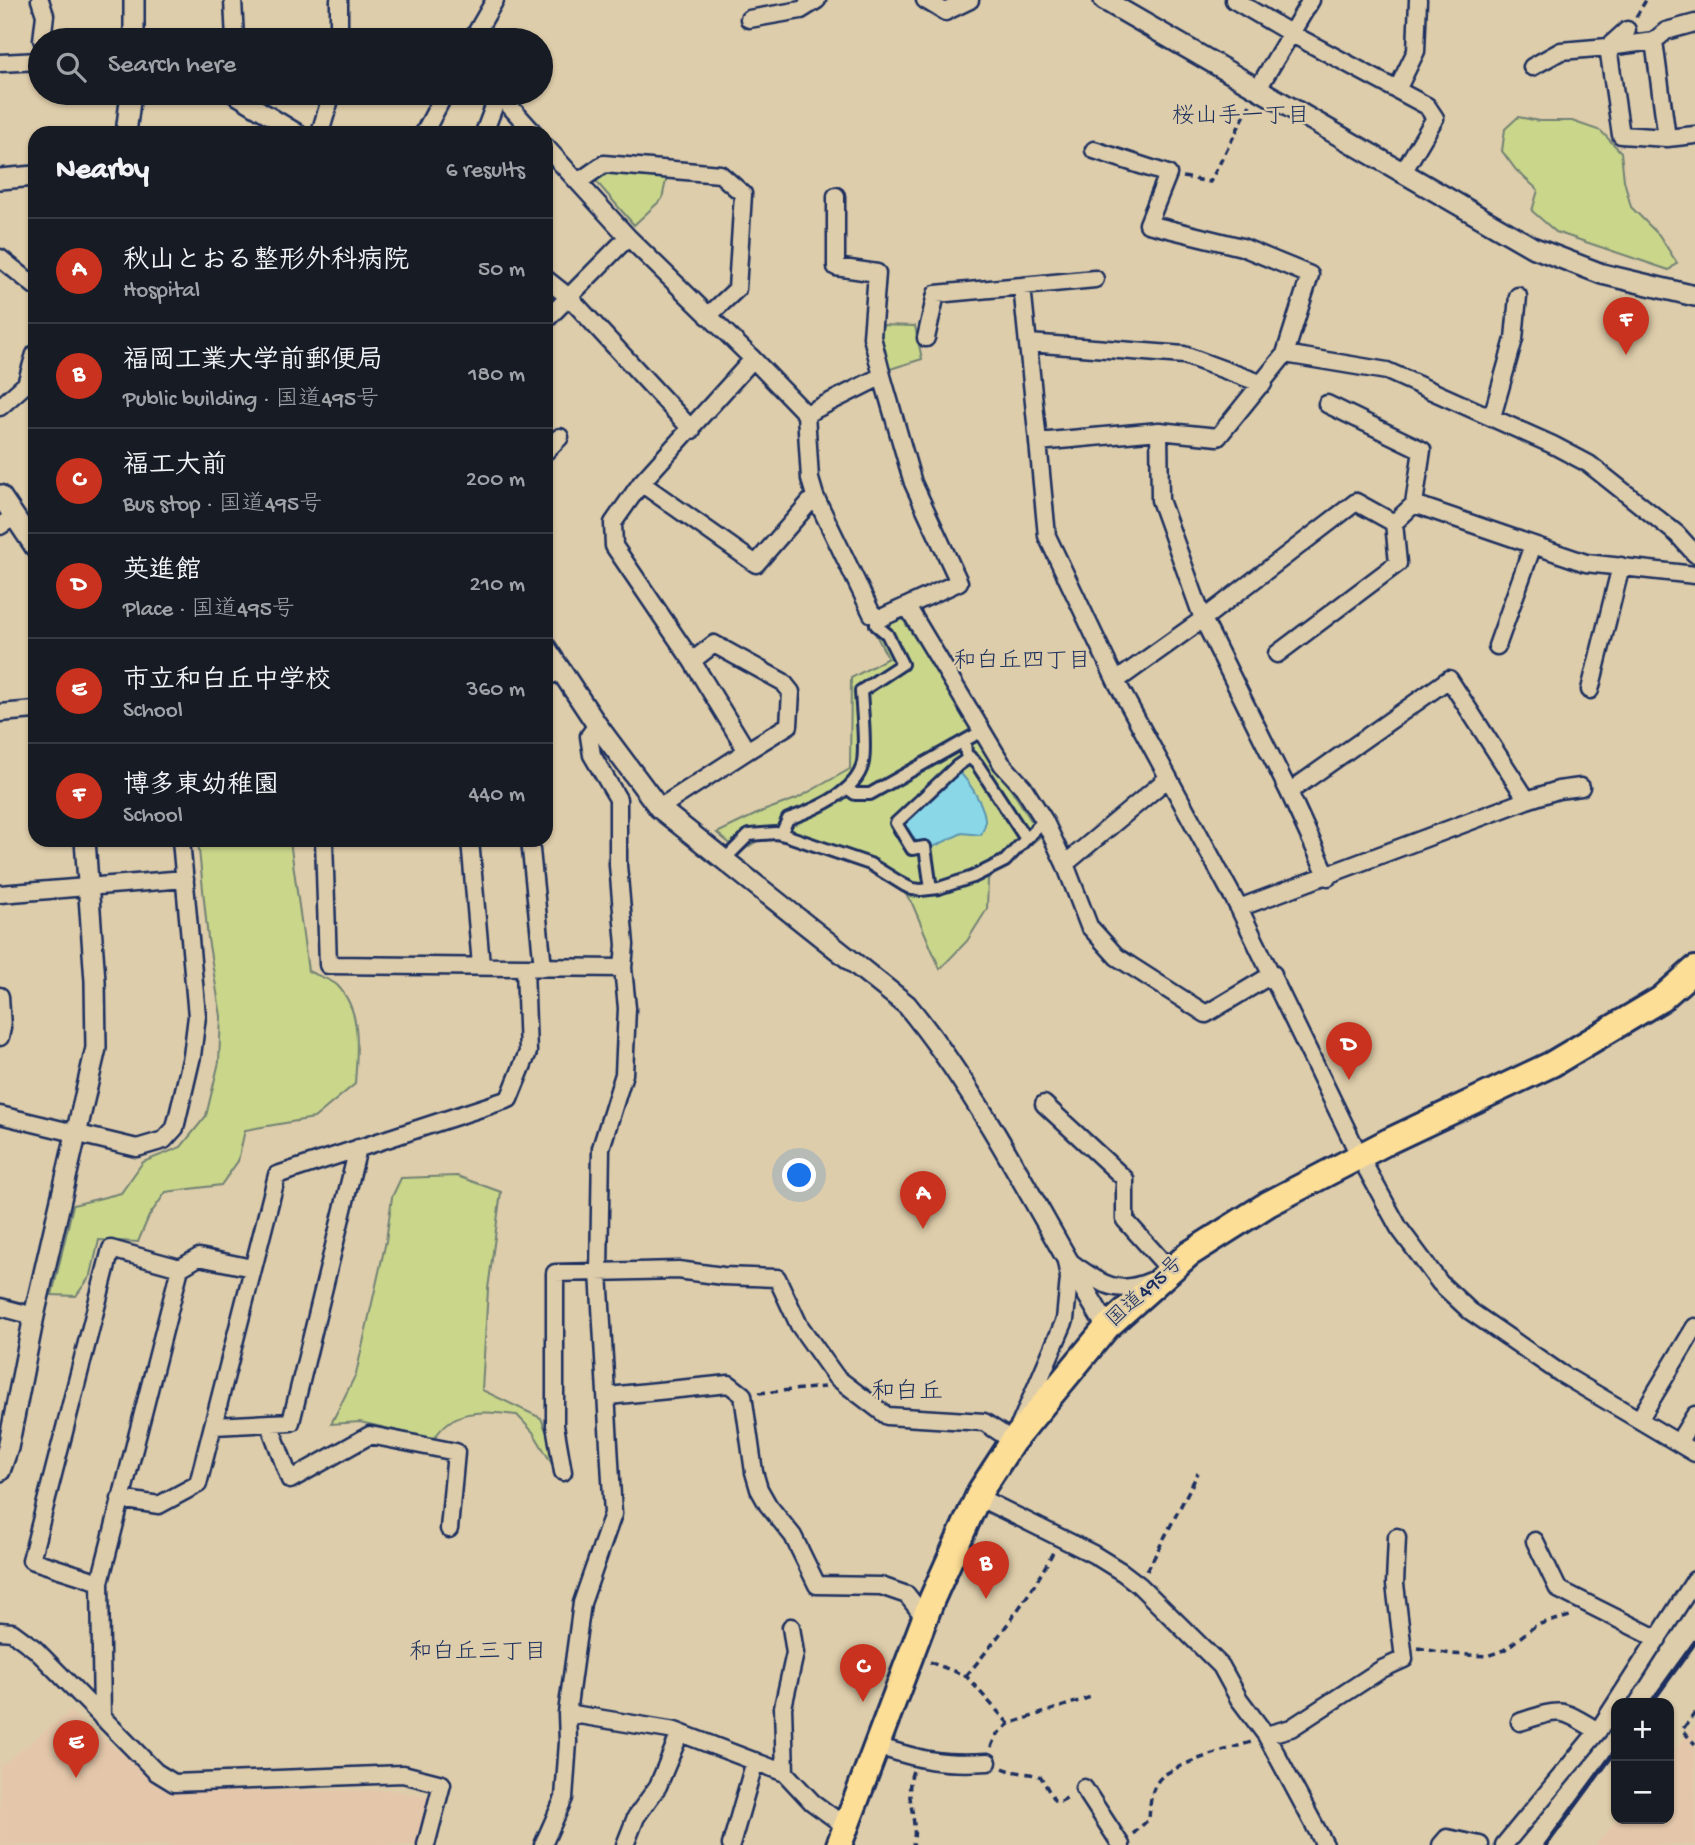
<!DOCTYPE html>
<html lang="en">
<head>
<meta charset="utf-8">
<style>
	:root { --surface:#171b24; --page:#242831; --text:#f1f3f6; --muted:#9ea1a6; --line:#363941; --accent:#c8321e }
	body { margin:0; font-family:"Gochi Hand","Klee One",sans-serif; background:var(--page); color:var(--text) }
	.controls { position:absolute; right:21px; bottom:21px; display:grid; overflow:hidden; border-radius:14px; box-shadow:0 2px 5px #0004 }
	.controls button { width:63px; height:63px; display:grid; place-items:center; padding:0; border:0; border-bottom:2px solid var(--line); background:var(--surface); color:var(--text); font:35px sans-serif }
	.you { position:absolute; left:800px; top:1176px; width:24px; height:24px; margin:-18px; border:5px solid #fff; border-radius:50%; background:#1a73e8; box-shadow:0 0 0 10px #1a73e833 }
	.badge { display:grid; place-items:center; width:46px; height:46px; border-radius:50%; background:var(--accent); color:#fff; font-size:23px; font-weight:700 }
	.pin { position:absolute; translate:-50% -58px; filter:drop-shadow(0 2px 4px #0008) }
	.pin::after { content:''; position:absolute; top:37px; width:24px; height:21px; background:inherit; clip-path:polygon(0 0,100% 0,50% 100%) }
	.list { margin:0; padding:0; list-style:none }
	h2 { display:flex; justify-content:space-between; align-items:center; height:91px; margin:0; padding:0 28px; font-size:30px }
	h2 small { font-size:23px; font-weight:400; color:var(--muted) }
	.list li { display:grid; grid-template-columns:46px 1fr auto; gap:21px; align-items:center; box-sizing:border-box; height:105px; padding:0 28px; border-top:2px solid var(--line) }
	.list b { display:block; font-size:26px; white-space:nowrap }
	.list p { margin:0; font-size:23px; white-space:nowrap; color:var(--muted) }
	.list em { font-size:23px; font-style:normal; color:var(--muted) }
	.icon { flex:none; width:38px; height:38px; fill:none; stroke:currentColor; stroke-width:2; stroke-linecap:round; stroke-linejoin:round }
	.map { position:relative; flex:none; width:1695px; height:1845px; overflow:hidden }
	.search { position:absolute; background:var(--surface); box-shadow:0 2px 5px #0004; left:28px; top:28px; width:525px; height:77px; display:flex; align-items:center; gap:18px; box-sizing:border-box; padding:0 24px; border-radius:38px; color:var(--muted); font-size:26px }
	.panel { position:absolute; background:var(--surface); box-shadow:0 2px 5px #0004; left:28px; top:126px; width:525px; height:721px; border-radius:21px }
	.map>svg:first-child { display:block }
	.built { fill:#e4c7ab }
	.green { fill:#cad68a; stroke:#728274; stroke-width:2 }
	.water { fill:#89d7e7; stroke:#5d94b0; stroke-width:2 }
	.lines { fill:none; stroke-linecap:round; stroke-linejoin:round }
	.pedestrian-casing { stroke:#1b2f5e; stroke-width:16 }
	.minor-casing { stroke:#1b2f5e; stroke-width:21 }
	.tertiary-casing { stroke:#1b2f5e; stroke-width:24 }
	.trunk-casing { stroke:#1b2f5e; stroke-width:30 }
	.path { stroke:#1b2f5e; stroke-width:3.5; stroke-dasharray:7 5; stroke-linecap:butt }
	.pedestrian { stroke:#decdaa; stroke-width:10 }
	.minor { stroke:#decdaa; stroke-width:16 }
	.tertiary { stroke:#decdaa; stroke-width:19 }
	.trunk { stroke:#fdde96; stroke-width:24 }
	.rail { stroke:#1b2f5e; stroke-width:5 }
	.labels { text-anchor:middle; dominant-baseline:central; stroke-width:5; stroke-linejoin:round; paint-order:stroke }
	.street-label { font-size:21px; fill:#1b2f5e; stroke:#decdaa }
	.neighbourhood-label { font-size:23px; fill:#1b2f5e; stroke:#decdaa }
	.quarter-label { font-size:24px; fill:#1b2f5e; stroke:#decdaa }
</style>
</head>
<body>
<div class="map">
<svg width="1695" height="1845" viewBox="0 0 1695 1845">
	<rect width="100%" height="100%" fill="#decdaa"/>
	<filter id="ink" filterUnits="userSpaceOnUse"><feTurbulence type="fractalNoise" baseFrequency=".0143" numOctaves="2"/><feDisplacementMap in="SourceGraphic" scale="14" xChannelSelector="R" yChannelSelector="G"/><feConvolveMatrix kernelMatrix="1 2 1 2 8 2 1 2 1" color-interpolation-filters="sRGB"/></filter>
	<g filter="url(#ink)">
		<path class="built" d="M70,1712l99,79 224,-1 39,9 -15,46h-417v-79z
			M1695,1725v120h-99l22,-26h51v-61z"/>
		<path class="green" d="M1518,117l21,4h33l29,10 20,21 3,28 7,27 28,28 18,28 -8,7 -113,-38 -24,-21 6,-21 -22,-20 -14,-19 3,-22z
			M606,170l61,6 -5,23 -28,26 -39,-45z
			M880,325l35,1 7,33 -35,11z
			M902,618l139,218 -53,43 -1,30 -20,32 -27,28 -28,-66 -20,-27 -84,-29 -43,-11 -25,16 -23,-19 46,-22 33,-12 54,-30 1,-91 37,-20 -14,-27z
			M198,840h90l3,8 17,123c8,4 22,8 29,14 26,27 20,65 18,99l-41,34 -69,12 -7,31 -17,24 -55,7 -17,24 -11,26 -39,-2 -8,35 -15,21 -24,-1 21,-90 48,-12 22,-31 38,-15 25,-31 13,-54 2,-46 -13,-77z
			M457,1176l44,16 -13,97 -6,101 59,28 12,31 -1,15 -19,-32 -16,-17c-33,-3 -63,-9 -83,24l-74,-17 -29,2 25,-50 30,-133 6,-44 9,-19z"/>
		<path class="water" d="M959,772c10,9 28,37 26,52 0,4 -3,7 -4,11l-19,-2 -37,18 -17,-9 -9,-13 5,-17 43,-38z"/>
		<g class="lines">
			<defs>
				<path id="pedestrian" d="M965,741l1,13 11,10 49,75
					M848,789l7,5h15l112,-63
					M781,834l7,-15c26,-9 70,-27 75,-57 3,-19 -1,-51 -2,-71l41,-27 -15,-30 -11,-9v-10
					M724,860l25,-25 27,-2 12,3 82,28 34,21 8,4 9,1 18,-2 34,-11 32,-16 39,-41
					M931,889l-6,-42 -13,2 -16,-26 61,-57 13,-9"/>
				<path id="minor" d="M40,0l5,15 -3,25
					M233,0l2,40
					M339,0v40
					M925,0l20,12 25,-12
					M1234,0l58,34 135,72 8,12 -33,56
					M749,19l52,-9 16,-10
					M472,40l23,-40
					M1654,41l12,-10 29,-8
					M0,63l40,-2
					M1532,67l29,-16 47,-4 19,-17
					M1257,90l54,-90
					M1397,90l19,-39 2,-51
					M232,93l66,40
					M493,93l13,9 28,31
					M320,133l12,-40
					M424,133l21,-40
					M484,133l14,-37
					M1667,138l-13,-97 -46,6 13,88 46,3 28,-3
					M546,147l82,90 -82,83
					M1094,150l74,24 -20,50 94,23 68,28 -25,79
					M578,182l26,-18 116,10 23,20 -6,95 -29,27
					M836,196v71l41,6 -5,64 10,39 31,107 46,99 -52,24
					M628,237l125,122
					M0,258l35,28
					M546,279l24,19 122,132
					M926,338l10,-44 86,-8
					M1029,343l155,12 79,29
					M1327,404l95,46 -8,54
					M0,407l26,-23 9,-30
					M806,414l76,-38
					M1492,417l22,-78 4,-43
					M1159,431l1,69 43,119 86,173 39,85
					M1038,442l-16,-156 73,-7
					M546,451l14,-14
					M641,483l115,81 59,-68
					M0,526l15,-10
					M1695,554l-18,-20 -88,-70 -36,-19 -166,-74 -102,-17 -67,83 -59,-6 -121,11 9,94 69,145 123,227 121,249 39,71 41,55 30,28 90,62 135,80
					M1497,646l36,-101
					M1277,654l121,-91 -4,-40
					M692,661l22,-17 69,38 8,10 -2,33 -42,26
					M546,677l15,-6
					M1116,681l87,-62 153,-117 38,21 20,-19 172,59 109,12
					M1590,690l31,-124
					M0,713l35,-3
					M1289,792l160,-113 78,121
					M659,808l88,-57 -55,-90 -78,-115 -1,-23 28,-40 112,-124 53,55 4,65 5,17 57,118 9,4 26,-12 95,158 21,23 21,33 21,44 24,62 28,31 89,57 67,-40
					M324,840l4,125 295,3
					M470,840l11,125
					M530,840l13,127
					M1065,864l102,-85
					M0,894l185,-15
					M1239,908l288,-108 31,-10 23,-3
					M0,996l2,32 -2,9
					M1044,1104l81,75v41l45,50
					M0,1115l137,33 27,-8 11,-12 17,-72 5,-40 -16,-176
					M1070,1262c30,20 44,35 81,19
					M0,1307l34,9
					M608,1396l121,-12 14,11 11,77 5,17 9,16 25,31 24,49 64,1 26,9 18,23
					M1639,1420l56,-93
					M269,1423l21,57 80,-45 86,17 -7,77
					M214,1426l77,-4 67,-274
					M1678,1443l17,-28
					M563,1472l-8,-47v-152l123,-3 45,6 54,2 22,47 37,52 51,39 97,6 29,19 52,-121 4,-42 -3,-17
					M978,1497l115,57 29,18 17,13 82,81 18,33 27,36 59,110
					M120,1499l39,6 39,-21 79,-309 232,-76 19,-47 -3,-84
					M1535,1541l23,48 100,50
					M100,1582l-69,-22 80,-311 69,19
					M0,1631l12,1 23,17 121,123 18,11 229,-9 39,10 -16,61
					M567,1713l108,18 110,42 27,29 33,24
					M102,1718l-2,-136 80,-314 19,-11 53,11
					M1520,1722c43,-14 39,-14 78,9
					M1266,1735l25,-7 91,-59 22,-10 -9,-75 2,-47
					M877,1746c44,14 64,19 111,16
					M785,1773l-2,-66 12,-54 -4,-26
					M1084,1788l37,57
					M543,1845l21,-47 4,-56 -1,-29 15,-110 31,-89 -14,-242 2,-124 23,-74 3,-66 -4,-40 2,-23 -7,-80v-66l-26,-44 -3,-19 8,-11
					M625,1845l11,-28 22,-31 22,-53
					M731,1845l24,-84
					M1441,1845l6,-7 33,7
					M1504,1845l94,-114 97,-151"/>
				<path id="tertiary" d="M134,0v40
					M1104,0l428,247 70,27 93,22
					M126,133l5,-40
					M0,179l35,-3
					M0,495l35,52
					M546,648l51,77 62,83 248,197c80,98 134,215 200,322
					M0,1471l8,-23 26,-132 62,-268 -1,-67 -10,-141"/>
				<path id="trunk" d="M839,1845l93,-246 49,-109 32,-49 94,-114 82,-73 79,-50 121,-63 163,-77 109,-65 34,-30"/>
			</defs>
			<use href="#pedestrian" class="pedestrian-casing"/>
			<use href="#minor" class="minor-casing"/>
			<use href="#tertiary" class="tertiary-casing"/>
			<use href="#trunk" class="trunk-casing"/>
			<path class="path" d="M1636,17l10,-17
				M1183,177l27,5 40,-77
				M759,1393l66,-6
				M1147,1571l51,-98
				M1418,1648l33,6 36,2 17,-6 32,-25 38,-10
				M930,1662l36,14 43,48
				M966,1676c33,-39 64,-79 87,-124
				M1695,1713l-13,17 13,14
				M991,1747l5,-12 13,-11 85,-28
				M1003,1768c13,6 26,4 38,9l13,23 7,1 9,-5
				M913,1771c-10,26 6,47 0,74
				M1133,1834l16,-15c1,-13 1,-27 9,-38 11,-16 72,-32 93,-39"/>
			<use href="#pedestrian" class="pedestrian"/>
			<use href="#minor" class="minor"/>
			<use href="#tertiary" class="tertiary"/>
			<use href="#trunk" class="trunk"/>
			<path class="rail" d="M1651,1703l44,-61
				M1546,1845l70,-95"/>
		</g>
	</g>
	<g class="labels">
		<g class="street-label">
			<text transform="translate(1146 1293) rotate(-42)">国道495号</text>
		</g>
		<g class="neighbourhood-label">
			<text x="1241" y="117">桜山手一丁目</text>
			<text x="1022" y="662">和白丘四丁目</text>
			<text x="478" y="1653">和白丘三丁目</text>
		</g>
		<g class="quarter-label">
			<text x="907" y="1393">和白丘</text>
		</g>
	</g>
</svg>
<div class="controls">
<button>+</button>
<button>−</button>
</div>
<div class="you"></div>
<div class="pin badge" style="left:923px;top:1229px">A</div>
<div class="pin badge" style="left:986px;top:1599px">B</div>
<div class="pin badge" style="left:863px;top:1702px">C</div>
<div class="pin badge" style="left:1349px;top:1080px">D</div>
<div class="pin badge" style="left:76px;top:1778px">E</div>
<div class="pin badge" style="left:1626px;top:355px">F</div>
<div class="search"><svg class="icon" aria-label="search" viewBox="0 0 24 24"><circle cx="10" cy="10" r="6"/><path d="M15 15l6 6"/></svg>Search here</div>
<section class="panel">
<h2>Nearby<small>6 results</small></h2>
<ul class="list">
<li><span class="badge">A</span><div><b>秋山とおる整形外科病院</b><p>Hospital</p></div><em>50 m</em></li>
<li><span class="badge">B</span><div><b>福岡工業大学前郵便局</b><p>Public building · 国道495号</p></div><em>180 m</em></li>
<li><span class="badge">C</span><div><b>福工大前</b><p>Bus stop · 国道495号</p></div><em>200 m</em></li>
<li><span class="badge">D</span><div><b>英進館</b><p>Place · 国道495号</p></div><em>210 m</em></li>
<li><span class="badge">E</span><div><b>市立和白丘中学校</b><p>School</p></div><em>360 m</em></li>
<li><span class="badge">F</span><div><b>博多東幼稚園</b><p>School</p></div><em>440 m</em></li>
</ul>
</section>
</div>
</body>
</html>
